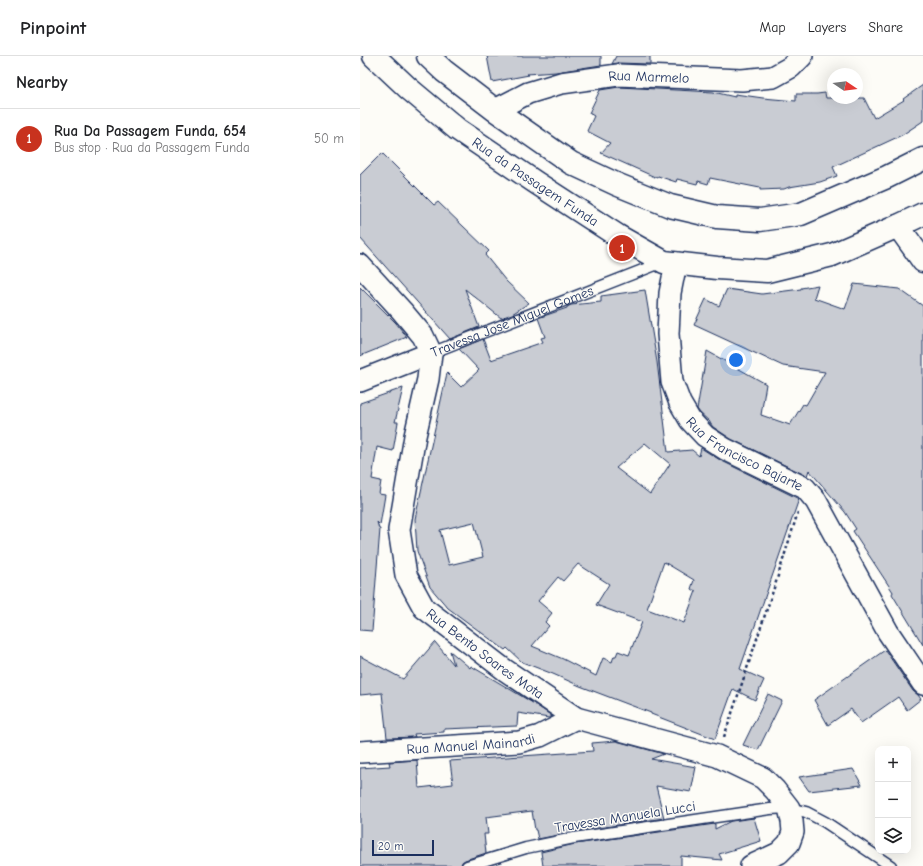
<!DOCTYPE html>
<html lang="en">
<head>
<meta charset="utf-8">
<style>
	:root { --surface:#fff; --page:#f2f2f2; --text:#202124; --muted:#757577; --line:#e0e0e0; --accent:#c8321e }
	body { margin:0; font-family:"Comic Neue",sans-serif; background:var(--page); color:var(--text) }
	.controls { position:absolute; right:12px; bottom:12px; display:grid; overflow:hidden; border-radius:8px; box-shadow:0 4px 16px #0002 }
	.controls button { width:36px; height:36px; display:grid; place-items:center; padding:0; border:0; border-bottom:1px solid var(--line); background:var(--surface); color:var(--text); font:20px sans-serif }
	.compass { position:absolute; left:467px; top:12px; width:36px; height:36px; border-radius:50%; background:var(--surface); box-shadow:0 4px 16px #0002; rotate:103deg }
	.scale { position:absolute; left:12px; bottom:10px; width:62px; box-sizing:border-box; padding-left:4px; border:2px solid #1b2f5e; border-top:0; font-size:11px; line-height:14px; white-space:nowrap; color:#1b2f5e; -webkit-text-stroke:3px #fdfcf7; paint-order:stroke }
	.you { position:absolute; left:376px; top:304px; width:14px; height:14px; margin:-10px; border:3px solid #fff; border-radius:50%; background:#1a73e8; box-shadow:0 0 0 6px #1a73e833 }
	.badge { display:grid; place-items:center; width:26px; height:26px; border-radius:50%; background:var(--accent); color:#fff; font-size:13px; font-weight:700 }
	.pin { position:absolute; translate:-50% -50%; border:2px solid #fff; box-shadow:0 1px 4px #0006 }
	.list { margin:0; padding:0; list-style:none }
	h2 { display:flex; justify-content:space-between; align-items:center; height:52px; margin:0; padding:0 16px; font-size:17px }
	h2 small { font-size:13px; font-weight:400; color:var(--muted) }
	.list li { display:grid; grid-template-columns:26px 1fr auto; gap:12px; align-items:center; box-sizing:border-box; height:60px; padding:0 16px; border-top:1px solid var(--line) }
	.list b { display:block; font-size:15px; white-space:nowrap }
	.list p { margin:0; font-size:13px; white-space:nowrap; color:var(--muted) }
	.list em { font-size:13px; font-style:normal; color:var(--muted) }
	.icon { flex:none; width:22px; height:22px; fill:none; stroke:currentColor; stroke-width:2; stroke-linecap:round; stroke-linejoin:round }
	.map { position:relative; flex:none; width:563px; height:810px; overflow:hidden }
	header { display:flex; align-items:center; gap:24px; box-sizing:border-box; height:56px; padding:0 20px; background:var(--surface); border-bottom:1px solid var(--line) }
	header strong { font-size:19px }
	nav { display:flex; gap:22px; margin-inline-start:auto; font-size:14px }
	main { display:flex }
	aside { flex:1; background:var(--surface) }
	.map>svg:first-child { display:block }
	.building { fill:#c9ccd3; stroke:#1b2f5e; fill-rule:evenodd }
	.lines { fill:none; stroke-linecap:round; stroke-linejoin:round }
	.lane-casing { stroke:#1b2f5e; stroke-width:13 }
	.street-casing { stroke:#1b2f5e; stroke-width:24 }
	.secondary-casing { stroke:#1b2f5e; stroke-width:25 }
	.primary-casing { stroke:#1b2f5e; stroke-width:25 }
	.path { stroke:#1b2f5e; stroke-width:2.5; stroke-dasharray:3 3; stroke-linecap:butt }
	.lane { stroke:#fdfcf7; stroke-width:10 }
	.street { stroke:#fdfcf7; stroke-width:21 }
	.secondary { stroke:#fdfcf7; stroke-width:22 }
	.primary { stroke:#fdfcf7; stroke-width:22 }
	.labels { text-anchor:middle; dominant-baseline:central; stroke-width:3; stroke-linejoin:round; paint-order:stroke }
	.street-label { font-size:14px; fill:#1b2f5e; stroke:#fdfcf7 }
</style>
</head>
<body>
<header>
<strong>Pinpoint</strong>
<nav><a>Map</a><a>Layers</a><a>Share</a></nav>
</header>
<main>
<aside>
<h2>Nearby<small></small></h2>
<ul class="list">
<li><span class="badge">1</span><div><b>Rua Da Passagem Funda, 654</b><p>Bus stop · Rua da Passagem Funda</p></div><em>50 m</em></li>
</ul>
</aside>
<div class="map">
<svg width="563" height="810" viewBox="0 0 563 810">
	<rect width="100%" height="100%" fill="#fdfcf7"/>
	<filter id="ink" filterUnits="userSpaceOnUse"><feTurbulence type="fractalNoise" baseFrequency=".025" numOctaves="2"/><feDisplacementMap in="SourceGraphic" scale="8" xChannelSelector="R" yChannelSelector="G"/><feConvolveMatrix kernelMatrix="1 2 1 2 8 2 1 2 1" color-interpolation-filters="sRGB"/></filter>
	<g filter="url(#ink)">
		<path class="building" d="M127,0h114v9l-45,7 -29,2 2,1 -37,7z
			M256,0h34v8l-32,-1 -6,1z
			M563,29v36l-21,14 -69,32 4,9 -17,6 -31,5 -5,2 -24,1v-2l-50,-10 -2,6 -10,-3 -1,3 -20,-5 -1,3 -18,-6 -1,2 -56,-25 9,-10 -23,-12 7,-15 -5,-3 11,-23 19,-3 94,5 22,5v-3l28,4 33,3v-7h21l8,-1 1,5h38l10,20 30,-18 -1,-1z
			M22,97l52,52 4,-3 51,49 -4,4 21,26 23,22 -17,11 -11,4 -36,-29 14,38 -29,12 -90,-101v-63z
			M494,228l45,5 24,17v339l-31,-51 1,-2 -40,-61 3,-2 -11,-17 -36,-42 -2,6 -76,-37 -18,-12 -3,-4v-1l-10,-9 -3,-4 10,-58 59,33 -5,31 29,10 13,-21 3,1 19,-33 -42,-6 -89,-41 12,-26 13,7 8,-17 35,5 39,-5v-1l17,-3 -4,13 31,11z
			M0,231l36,36 11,14 -47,19z
			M285,234l12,72 11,90 24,-2 7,6 2,-8 19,12 77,38 2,1 -59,170 24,11 -9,20 -22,-11 -18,50 -64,-25v-1l-71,-27 -27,-12 -31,-12 -15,-14 -2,2 -57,-42 -18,-21 -13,-36 -2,-32 32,-146 14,14 18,-17 -20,-21 24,-10 8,21 52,-18 -2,-4 4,-1 -7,-19 29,-10v-1l4,-2 30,-3v-6zM285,387l25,21 -20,30 -34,-26zM114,466l9,35 -34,8 -9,-35zM304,506l30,18 -3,9 5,2 -12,32 -37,-14zM218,508l31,20 -13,21 46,17 -13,33 -11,-4 -2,5h-2l-2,6 -9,-4 -7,18 -33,-17 -31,-13 17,-20 -4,-4 7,-9 -14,-12 20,-24 5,4z
			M43,332l-8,34h3l-5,29 -16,-4 -5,32 9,2 -2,13 6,1 -5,30 -3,-3 2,7h1l-8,102 -12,-1v-227z
			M75,586l19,23 -4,-14 20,17 1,-2 62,37 19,13 -3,2 -31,-5 -1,13 -73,3v3l-30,2 1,3 -28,1 -5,-45 -22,2v-39l43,23z
			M525,594l28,41 5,4 3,4 -14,11 -9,-13 -37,26 -10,-14 -23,16 -14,-25z
			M408,638l14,7 -24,49 -15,-5z
			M256,685l48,13 -13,5 45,8 -5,25 -35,-6 8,32 -91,14 -35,7 -2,-9h-1l-3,-19 -46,6 2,17h-4l2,19 -21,7 -3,2 -1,4h-101v-98l30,-2 -1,-4 28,-2 2,28 34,-4 -3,-23 143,-10 -1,-8z
			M493,713l9,16 -53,6 -10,-14z
			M394,762l7,23 -42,13 3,6 -41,-4v10h-138l-2,-14 34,-8 140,-20v5l16,-8z"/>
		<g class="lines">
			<defs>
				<g id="lane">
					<path id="s1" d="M71,297l232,-91"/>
					<path d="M107,810l59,-18 48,-10 196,-29 19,-1 17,4 19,10 66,44"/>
				</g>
				<g id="street">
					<path id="s2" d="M135,54l33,-17 33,-10 57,-8 124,5 31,-3 18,-10 11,-11"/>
					<path id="s3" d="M316,207l-6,30 -2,41 4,48 8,21 10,17 15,16 20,13 80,39 11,13 72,131 35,52"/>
					<path id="s4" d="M0,209l42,46 21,25 8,17 -3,26 -13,57 -16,94 7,45 18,33 81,62 71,48 141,38 46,22 12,12 14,18 3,13 1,11 -4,11 -10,10 -28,13"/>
					<path d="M0,325l71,-28"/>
					<path id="s5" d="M0,696l159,-10 21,-6 36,-18"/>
				</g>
				<path id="secondary" d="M538,170l25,35"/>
				<g id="primary">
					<path id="s6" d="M14,0l34,32 49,41 78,53 83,54 46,26 53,6 50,3 65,-16 66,-29 25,-12"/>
					<path d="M68,0l16,15 51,39 76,53 45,21 54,22 47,11 43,3 41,-6 86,-37 36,-18"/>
				</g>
			</defs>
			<use href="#lane" class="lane-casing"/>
			<use href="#street" class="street-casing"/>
			<use href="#secondary" class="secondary-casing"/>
			<use href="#primary" class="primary-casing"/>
			<path class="path" d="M364,681l53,-158 21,-67"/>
			<use href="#lane" class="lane"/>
			<use href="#street" class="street"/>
			<use href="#secondary" class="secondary"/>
			<use href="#primary" class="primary"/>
		</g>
	</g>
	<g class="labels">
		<g class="street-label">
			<text stroke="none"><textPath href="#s2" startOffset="160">Rua Marmelo</textPath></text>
			<text stroke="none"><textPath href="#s6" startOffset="205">Rua da Passagem Funda</textPath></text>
			<text stroke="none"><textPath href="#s1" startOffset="87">Travessa José Miguel Gomes</textPath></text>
			<text stroke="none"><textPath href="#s3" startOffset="227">Rua Francisco Bajarte</textPath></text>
			<text stroke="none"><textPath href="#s4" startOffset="453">Rua Bento Soares Mota</textPath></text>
			<text stroke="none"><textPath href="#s5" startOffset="111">Rua Manuel Mainardi</textPath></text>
			<text transform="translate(265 761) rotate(-9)">Travessa Manuela Lucci</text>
		</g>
	</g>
</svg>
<div class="controls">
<button>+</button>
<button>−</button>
<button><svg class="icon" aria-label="layers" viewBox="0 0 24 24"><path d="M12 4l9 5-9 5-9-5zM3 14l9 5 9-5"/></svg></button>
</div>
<svg class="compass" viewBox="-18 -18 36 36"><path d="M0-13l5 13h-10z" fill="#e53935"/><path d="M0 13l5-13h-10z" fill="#757577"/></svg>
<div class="scale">20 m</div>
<div class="you"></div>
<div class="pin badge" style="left:262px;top:192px">1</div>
</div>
</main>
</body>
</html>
